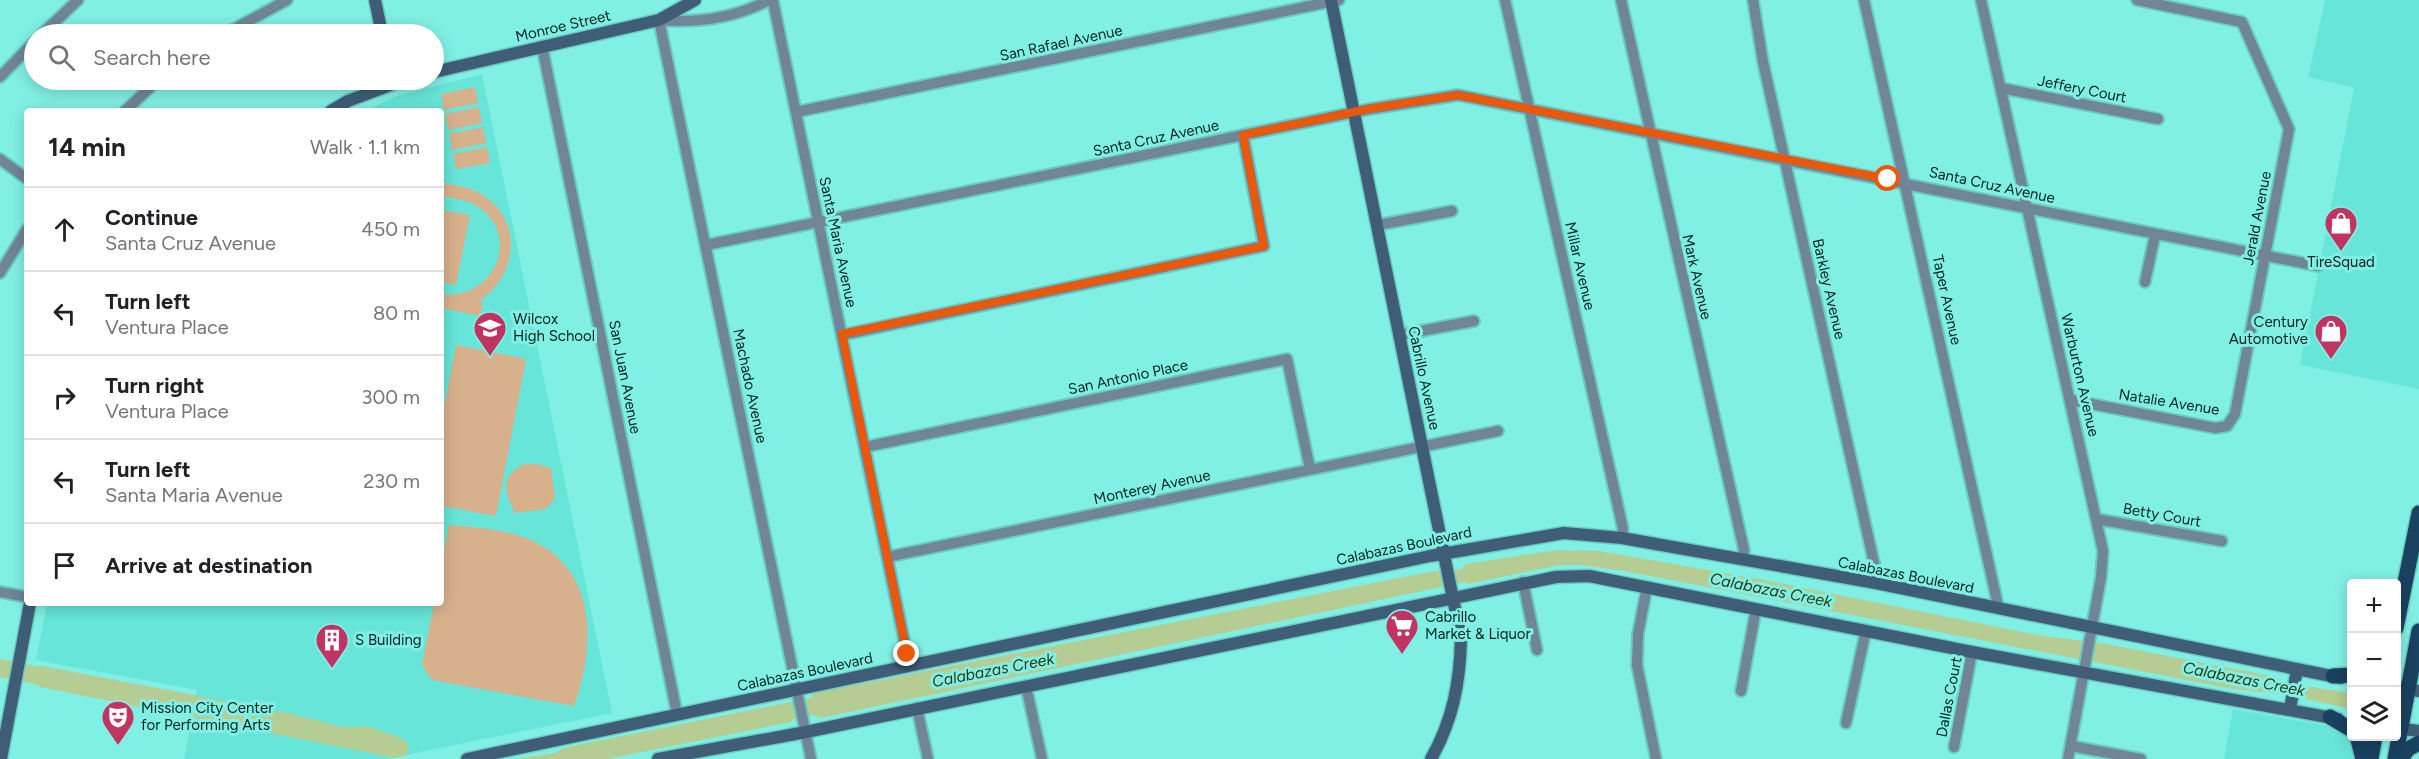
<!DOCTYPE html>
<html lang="en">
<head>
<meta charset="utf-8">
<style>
	:root { --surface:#fff; --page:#f6f6f6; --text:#202124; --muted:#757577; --line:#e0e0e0 }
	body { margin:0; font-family:Figtree,sans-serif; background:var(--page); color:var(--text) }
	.controls { position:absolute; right:18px; bottom:18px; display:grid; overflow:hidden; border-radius:6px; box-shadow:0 3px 15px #0003 }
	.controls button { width:54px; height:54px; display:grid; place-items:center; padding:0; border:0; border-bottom:2px solid var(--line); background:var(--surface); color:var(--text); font:30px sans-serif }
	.stop { position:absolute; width:18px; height:18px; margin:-14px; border:4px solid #ea580c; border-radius:50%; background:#fff }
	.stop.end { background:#ea580c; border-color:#fff; box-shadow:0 2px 6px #0008 }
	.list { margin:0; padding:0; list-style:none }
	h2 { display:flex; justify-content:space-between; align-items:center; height:78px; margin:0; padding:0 24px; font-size:26px }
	h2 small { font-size:20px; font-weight:400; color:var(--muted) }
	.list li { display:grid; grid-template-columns:39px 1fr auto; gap:18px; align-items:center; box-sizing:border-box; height:84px; padding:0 24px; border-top:2px solid var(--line) }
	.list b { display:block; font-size:22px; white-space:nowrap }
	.list p { margin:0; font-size:20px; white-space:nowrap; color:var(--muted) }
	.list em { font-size:20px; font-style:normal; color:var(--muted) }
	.icon { flex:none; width:33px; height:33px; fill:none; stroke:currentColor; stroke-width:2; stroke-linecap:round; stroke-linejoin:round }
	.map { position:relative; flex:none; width:2419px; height:759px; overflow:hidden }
	.search { position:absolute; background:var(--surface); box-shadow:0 3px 15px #0003; left:24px; top:24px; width:420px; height:66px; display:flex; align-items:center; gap:15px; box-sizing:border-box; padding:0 21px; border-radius:33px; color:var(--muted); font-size:22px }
	.panel { position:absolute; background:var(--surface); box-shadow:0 3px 15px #0003; left:24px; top:108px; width:420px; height:498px; border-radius:6px }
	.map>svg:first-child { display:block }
	.built { fill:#67e5d8 }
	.green { fill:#d7b18b }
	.water { fill:#b5cc93 }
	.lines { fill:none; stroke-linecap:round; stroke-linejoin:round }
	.river { stroke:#b5cc93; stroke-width:18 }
	.street-casing { stroke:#6acbc1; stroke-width:14 }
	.secondary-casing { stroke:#6acbc1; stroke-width:15 }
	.primary-casing { stroke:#6acbc1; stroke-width:18 }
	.street { stroke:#718598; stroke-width:10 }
	.secondary { stroke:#405d78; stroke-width:12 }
	.primary { stroke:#1b4160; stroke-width:15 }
	.route { stroke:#ea580c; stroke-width:8 }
	.labels { text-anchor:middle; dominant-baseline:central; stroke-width:6; stroke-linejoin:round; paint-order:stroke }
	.street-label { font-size:15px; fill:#00221f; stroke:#81f0e4 }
	.poi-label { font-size:15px; fill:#00221f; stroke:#81f0e4; text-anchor:start }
	.water-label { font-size:16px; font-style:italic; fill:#2c3a10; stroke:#81f0e4 }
</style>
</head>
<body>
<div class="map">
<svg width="2419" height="759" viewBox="0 0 2419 759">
	<rect width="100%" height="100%" fill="#81f0e4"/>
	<path class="built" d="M2325,0h94v389l-119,-24 54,-277 -46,-11z
		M482,74l130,639 -226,46h-202l13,-69 -161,-30 11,-57h394v-492h-76l32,-15z
		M2233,709l118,21 1,6 13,1 -4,22h-137z"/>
	<path class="green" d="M475,87l3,16 -34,7 -3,-16z
		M479,107l3,16 -34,7 -3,-16z
		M483,127l3,16 -34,7 -3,-16z
		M487,147l3,16 -34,6 -3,-15z
		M441,183c14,2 28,4 40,11 43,25 37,82 -2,107l4,1 -3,14 -39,-8v-14c53,7 82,-59 36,-88 -11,-7 -24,-8 -36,-10z
		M441,210l29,5 -14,70 -15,-3z
		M456,345l70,14 -30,157 -55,-10v-82z
		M524,464h13l14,4 4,30 -9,11 -31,4c-10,-21 -16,-36 9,-49z
		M449,525c36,3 82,6 109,33 40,37 33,102 16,148l-142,-26 -10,-15 12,-62h7v-36z"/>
	<path class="water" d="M1557,550l42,1 160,28 284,57 58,7 170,33 19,8 62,9 -1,16 -64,-14 -54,-6 -604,-117 -47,-7h-22l-92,19 -3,-2 -644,136 -8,-3 -20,4 -2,3 -183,37h-94l41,-6 8,-5 247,-50 4,-5 620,-122 28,-2 3,-5z
		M43,666l244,47 56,14 24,-1 34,12 8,6 -2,11 -12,3 -355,-71 -7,-5 2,-14z"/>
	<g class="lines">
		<path class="river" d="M0,668l56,11"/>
		<defs>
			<path id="street" d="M1505,0l118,529 -1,9
				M1621,0l123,550 -2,10
				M1753,0l10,62 113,510v11
				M1864,0l133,601v7
				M1981,0l122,551 -2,26 -33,182
				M767,1c-33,17 -72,22 -108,19l152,739
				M773,1l136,663
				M42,34l36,-34
				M225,34l62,-34
				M542,46l135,668
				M0,77l34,-35
				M2001,88l157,31
				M125,111l33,-31
				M796,112l543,-112
				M0,159l27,20
				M1378,225l74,-14
				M706,245l664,-136 88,-14 860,171
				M0,273l27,-44
				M2145,282l10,-47
				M842,335l422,-89 -21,-111
				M1400,335l74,-14
				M2071,400l144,28 12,-2 8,-12 54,-285 -47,-107 -105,-22
				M865,447l422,-88 23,110
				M2096,519l126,22
				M887,557l611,-126
				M1523,582l14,68
				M1647,587l-9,47 -1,31 19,94
				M0,592l27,5
				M1026,686l16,73
				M1741,691l15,-82
				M917,708l11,51
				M1846,723l20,-93
				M2071,746l70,13
				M1954,747l18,-95"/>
			<path id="secondary" d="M375,0l7,34
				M1331,0l130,638c-1,44 -8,82 -30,121
				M434,72l225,-52 36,-20
				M331,111l17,-10 56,-21
				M2396,687l23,4
				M2290,709l7,-40
				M2396,728l23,3
				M1,759l29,-156
				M467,759l963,-203 134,-23 58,5 254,45 465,95
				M658,759l148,-27 750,-155 33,-1 383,76 366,67"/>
			<path id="primary" d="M2396,628l23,-115
				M2333,676l19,-1
				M2330,717l22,13
				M2357,736l6,23
				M2371,759l4,-23
				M2395,759l24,-128
				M2401,759l7,-10 11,-6"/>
		</defs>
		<use href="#street" class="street-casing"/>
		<use href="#secondary" class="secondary-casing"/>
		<use href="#primary" class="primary-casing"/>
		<use href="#street" class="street"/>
		<use href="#secondary" class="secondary"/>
		<use href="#primary" class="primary"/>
	</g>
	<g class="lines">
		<path class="route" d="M907,654l-65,-320 422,-88 -21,-111 130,-27 85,-13 430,84"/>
	</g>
	<defs>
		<symbol id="shop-pin" viewBox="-11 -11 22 30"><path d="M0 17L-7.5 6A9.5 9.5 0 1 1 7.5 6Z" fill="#c13361" stroke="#81f0e4"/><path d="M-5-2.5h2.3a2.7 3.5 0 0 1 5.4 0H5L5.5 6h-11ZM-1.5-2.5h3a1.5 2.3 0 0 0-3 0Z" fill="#fff"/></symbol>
		<symbol id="school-pin" viewBox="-11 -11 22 30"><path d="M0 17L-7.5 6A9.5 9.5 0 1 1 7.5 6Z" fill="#c13361" stroke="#81f0e4"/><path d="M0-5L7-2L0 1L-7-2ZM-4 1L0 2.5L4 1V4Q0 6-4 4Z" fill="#fff"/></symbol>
		<symbol id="supermarket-pin" viewBox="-11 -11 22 30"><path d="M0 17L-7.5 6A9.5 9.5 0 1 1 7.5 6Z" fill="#c13361" stroke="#81f0e4"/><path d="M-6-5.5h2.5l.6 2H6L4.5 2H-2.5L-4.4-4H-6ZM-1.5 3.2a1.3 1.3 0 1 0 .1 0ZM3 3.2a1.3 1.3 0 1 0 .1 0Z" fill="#fff"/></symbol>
		<symbol id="building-pin" viewBox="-11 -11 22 30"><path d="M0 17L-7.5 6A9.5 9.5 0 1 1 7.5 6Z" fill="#c13361" stroke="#81f0e4"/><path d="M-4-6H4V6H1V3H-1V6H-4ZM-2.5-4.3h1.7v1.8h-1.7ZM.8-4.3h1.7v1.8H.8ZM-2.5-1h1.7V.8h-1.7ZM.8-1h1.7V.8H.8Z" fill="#fff"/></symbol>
		<symbol id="theatre-pin" viewBox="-11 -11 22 30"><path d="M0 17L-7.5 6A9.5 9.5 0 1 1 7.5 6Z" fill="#c13361" stroke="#81f0e4"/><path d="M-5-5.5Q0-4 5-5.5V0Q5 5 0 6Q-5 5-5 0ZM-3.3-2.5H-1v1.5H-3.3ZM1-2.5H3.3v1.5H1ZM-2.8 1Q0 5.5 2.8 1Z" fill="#fff"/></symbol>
	</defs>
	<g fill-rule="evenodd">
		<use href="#shop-pin" x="2322" y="204" width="38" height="52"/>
		<use href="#school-pin" x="471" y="309" width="38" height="52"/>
		<use href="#shop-pin" x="2312" y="312" width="38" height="52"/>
		<use href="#supermarket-pin" x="1383" y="607" width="38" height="52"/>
		<use href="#building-pin" x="313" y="621" width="38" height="52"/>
		<use href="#theatre-pin" x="99" y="698" width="38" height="52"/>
	</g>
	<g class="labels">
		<g class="street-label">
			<text transform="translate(563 26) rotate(-13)">Monroe Street</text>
			<text transform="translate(1061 43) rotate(-12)">San Rafael Avenue</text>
			<text transform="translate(2082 89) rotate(11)">Jeffery Court</text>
			<text transform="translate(1156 138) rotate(-12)">Santa Cruz Avenue</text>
			<text transform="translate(1992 185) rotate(12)">Santa Cruz Avenue</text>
			<text transform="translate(2257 218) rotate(-79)">Jerald Avenue</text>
			<text transform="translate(838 242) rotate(78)">Santa Maria Avenue</text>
			<text transform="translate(1580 266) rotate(77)">Millar Avenue</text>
			<text transform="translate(1697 277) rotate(77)">Mark Avenue</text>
			<text transform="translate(1829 289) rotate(77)">Barkley Avenue</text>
			<text transform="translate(1947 300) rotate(78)">Taper Avenue</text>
			<text transform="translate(2080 375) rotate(77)">Warburton Avenue</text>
			<text transform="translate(625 377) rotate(79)">San Juan Avenue</text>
			<text transform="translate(1128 377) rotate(-12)">San Antonio Place</text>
			<text transform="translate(1424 378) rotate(78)">Cabrillo Avenue</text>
			<text transform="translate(750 386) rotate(78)">Machado Avenue</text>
			<text transform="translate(2169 402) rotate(9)">Natalie Avenue</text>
			<text transform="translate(1152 487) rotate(-12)">Monterey Avenue</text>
			<text transform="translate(2162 515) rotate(10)">Betty Court</text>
			<text transform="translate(1404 546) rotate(-12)">Calabazas Boulevard</text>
			<text transform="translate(1906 575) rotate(11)">Calabazas Boulevard</text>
			<text transform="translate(805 672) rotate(-12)">Calabazas Boulevard</text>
			<text transform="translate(1949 697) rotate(-79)">Dallas Court</text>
		</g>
		<g class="poi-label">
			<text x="2341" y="262" text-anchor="middle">TireSquad</text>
			<text x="513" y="319">Wilcox<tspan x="513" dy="17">High School</tspan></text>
			<text x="2308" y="322" text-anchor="end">Century<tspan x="2308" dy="17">Automotive</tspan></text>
			<text x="1425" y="617">Cabrillo<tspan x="1425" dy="17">Market &amp; Liquor</tspan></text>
			<text x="355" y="640">S Building</text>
			<text x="141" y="708">Mission City Center<tspan x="141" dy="17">for Performing Arts</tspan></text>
		</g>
		<g class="water-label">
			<text transform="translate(1771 590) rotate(11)">Calabazas Creek</text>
			<text transform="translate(993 670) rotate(-11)">Calabazas Creek</text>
			<text transform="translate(2244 679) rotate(11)">Calabazas Creek</text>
		</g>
	</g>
</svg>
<div class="controls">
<button>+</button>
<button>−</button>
<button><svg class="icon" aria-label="layers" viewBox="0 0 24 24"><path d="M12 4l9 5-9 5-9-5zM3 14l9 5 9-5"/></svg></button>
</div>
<div class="stop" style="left:1888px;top:179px"></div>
<div class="stop end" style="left:907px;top:654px"></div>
<div class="search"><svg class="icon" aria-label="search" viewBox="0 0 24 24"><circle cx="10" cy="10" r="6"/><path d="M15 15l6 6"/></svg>Search here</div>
<section class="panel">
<h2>14 min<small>Walk · 1.1 km</small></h2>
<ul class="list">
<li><svg class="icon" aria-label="ahead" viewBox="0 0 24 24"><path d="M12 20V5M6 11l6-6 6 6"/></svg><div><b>Continue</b><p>Santa Cruz Avenue</p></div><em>450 m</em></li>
<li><svg class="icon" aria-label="left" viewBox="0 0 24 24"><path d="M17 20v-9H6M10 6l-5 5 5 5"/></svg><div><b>Turn left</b><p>Ventura Place</p></div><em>80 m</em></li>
<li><svg class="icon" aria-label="right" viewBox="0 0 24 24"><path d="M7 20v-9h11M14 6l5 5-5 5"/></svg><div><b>Turn right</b><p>Ventura Place</p></div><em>300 m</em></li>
<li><svg class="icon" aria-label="left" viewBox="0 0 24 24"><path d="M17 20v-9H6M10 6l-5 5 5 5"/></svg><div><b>Turn left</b><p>Santa Maria Avenue</p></div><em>230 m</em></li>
<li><svg class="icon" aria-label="arrive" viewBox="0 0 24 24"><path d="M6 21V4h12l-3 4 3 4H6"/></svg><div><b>Arrive at destination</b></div></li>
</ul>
</section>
</div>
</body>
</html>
